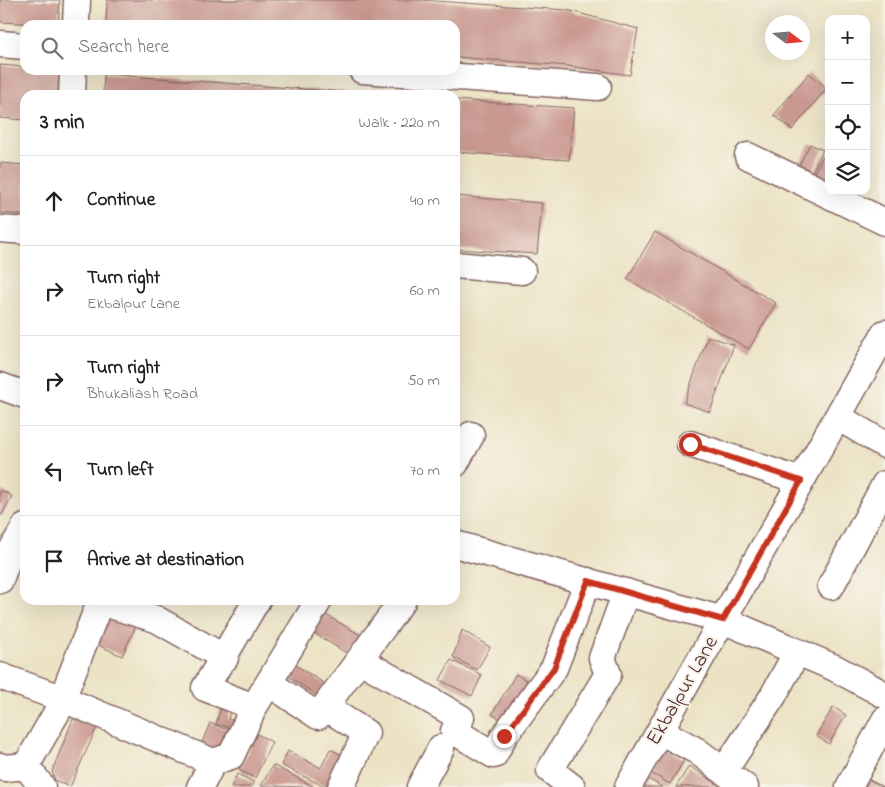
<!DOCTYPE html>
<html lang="en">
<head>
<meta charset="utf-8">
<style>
	:root { --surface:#fff; --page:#f2f2f2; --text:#202124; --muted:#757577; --line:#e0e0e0 }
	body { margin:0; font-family:"Indie Flower",sans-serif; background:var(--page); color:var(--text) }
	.controls { position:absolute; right:15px; top:15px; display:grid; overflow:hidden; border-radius:10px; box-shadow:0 5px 20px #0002 }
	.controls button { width:45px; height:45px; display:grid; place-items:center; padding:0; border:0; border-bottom:1px solid var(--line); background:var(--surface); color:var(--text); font:25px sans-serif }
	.compass { position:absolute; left:765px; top:15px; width:45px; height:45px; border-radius:50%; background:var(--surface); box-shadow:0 5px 20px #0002; rotate:106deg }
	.stop { position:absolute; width:15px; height:15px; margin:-11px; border:4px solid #c8321e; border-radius:50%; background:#fff }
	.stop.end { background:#c8321e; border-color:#fff; box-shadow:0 1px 5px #0008 }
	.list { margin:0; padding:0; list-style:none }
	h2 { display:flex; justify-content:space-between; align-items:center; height:65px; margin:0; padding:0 20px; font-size:21px }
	h2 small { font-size:16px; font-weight:400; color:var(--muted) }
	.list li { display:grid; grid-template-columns:32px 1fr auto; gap:15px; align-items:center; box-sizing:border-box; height:90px; padding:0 20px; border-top:1px solid var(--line) }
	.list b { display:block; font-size:19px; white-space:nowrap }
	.list p { margin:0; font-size:16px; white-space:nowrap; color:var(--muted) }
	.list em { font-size:16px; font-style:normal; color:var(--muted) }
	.icon { flex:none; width:28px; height:28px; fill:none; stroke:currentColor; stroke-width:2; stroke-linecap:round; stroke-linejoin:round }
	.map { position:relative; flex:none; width:885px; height:787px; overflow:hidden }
	.search { position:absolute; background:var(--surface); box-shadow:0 5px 20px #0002; left:20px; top:20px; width:440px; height:55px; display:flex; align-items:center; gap:12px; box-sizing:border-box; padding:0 18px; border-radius:15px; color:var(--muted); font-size:19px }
	.panel { position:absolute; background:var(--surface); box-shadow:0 5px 20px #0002; left:20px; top:90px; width:440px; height:515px; border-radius:15px }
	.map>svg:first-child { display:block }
	.building { fill:#c99890 }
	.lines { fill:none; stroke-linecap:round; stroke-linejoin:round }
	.minor-casing { stroke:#836461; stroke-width:29 }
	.minor { stroke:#fff; stroke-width:26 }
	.route { stroke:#c8321e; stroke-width:6 }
	.labels { text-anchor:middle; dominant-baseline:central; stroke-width:4; stroke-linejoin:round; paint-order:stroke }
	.street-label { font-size:21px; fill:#4a1f2b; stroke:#f7f3e8 }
</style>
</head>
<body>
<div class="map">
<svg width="885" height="787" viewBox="0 0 885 787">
	<rect width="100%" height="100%" fill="#f7f3e8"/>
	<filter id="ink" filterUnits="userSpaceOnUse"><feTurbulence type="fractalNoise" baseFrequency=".02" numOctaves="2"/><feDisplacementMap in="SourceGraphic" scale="10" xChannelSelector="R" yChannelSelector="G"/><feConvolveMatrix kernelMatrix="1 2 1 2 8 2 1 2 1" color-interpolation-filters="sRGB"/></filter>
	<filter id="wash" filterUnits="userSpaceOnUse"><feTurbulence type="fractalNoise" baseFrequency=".0096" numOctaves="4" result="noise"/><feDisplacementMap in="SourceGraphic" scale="20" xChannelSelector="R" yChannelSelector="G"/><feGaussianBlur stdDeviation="1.12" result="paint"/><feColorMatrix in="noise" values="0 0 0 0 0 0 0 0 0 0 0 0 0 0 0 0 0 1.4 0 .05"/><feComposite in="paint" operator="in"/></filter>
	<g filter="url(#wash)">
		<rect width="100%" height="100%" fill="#ece3c5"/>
		<g id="blocks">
			<path class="building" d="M0,0h60l-2,25 -58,-3z
				M107,0h313l147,10 71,19 -8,46 -62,-9 -113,-9v-32h-349z
				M0,65l25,2v3h35l-2,25h-33v25l-25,-2z
				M809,73l18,15 -35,42 -18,-15z
				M104,74l268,20v1h-269z
				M455,100l119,8 -5,52 -114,-8z
				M810,144l13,6 -14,28 -13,-7z
				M824,155l5,2v24l-15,-8z
				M0,163l25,2v50l-25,-2z
				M455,196l87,7 -5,51 -82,-5z
				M655,232l121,71 -27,46 -122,-70z
				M708,336l26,9 -24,67 -26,-9z
				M0,490l12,6 -10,19h-2z
				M104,605l36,12 -18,39 -35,-16z
				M318,610l42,25 -12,19 -41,-25z
				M462,630l28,17 -13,23 -24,-13z
				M451,660l31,15 -10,21 -32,-16z
				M289,661l41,26 -8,12 -40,-27z
				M516,674l18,11 -24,40 -18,-11z
				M222,704l9,3 -3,12 12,3 -3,8 -21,-6z
				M833,707l13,8 -17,29 -13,-8z
				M74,717l23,10 -27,60 -15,-7 -3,-9z
				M210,723l25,10 -8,22 -29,-3z
				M257,734l15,8 -17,36 -16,-8z
				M330,749l12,6 -17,32 -44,-22 7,-14 33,17z
				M665,749l19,11 -14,24 -19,-11z
				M273,765l41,22 -53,-1z
				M689,766l33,21h-46z
				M237,774l17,8 -3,5h-20z
				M860,775l23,12h-29z
				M646,778l17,9h-22z"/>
		</g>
	</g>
	<g filter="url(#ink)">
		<use href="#blocks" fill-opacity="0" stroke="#836461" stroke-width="1"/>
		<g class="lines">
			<defs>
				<path id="minor" d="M76,25l1,-25
					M0,44l25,2
					M362,70l236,17
					M72,95l1,-25
					M748,156l137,66
					M0,229l25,2
					M455,265l67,6
					M0,386l25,9
					M838,417l47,28
					M690,444l111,37
					M455,464l16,-29
					M455,544l268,76 112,48 50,27
					M0,580l9,-25 16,-28
					M831,586l54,-102
					M360,660l101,58 -7,13 40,24 10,-19 50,-68 34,-87
					M0,676l63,23 150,63 -13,25
					M269,683l49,33 85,-116
					M254,707l-49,-19 52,-88
					M325,707l41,26 -25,54
					M660,731l37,20 48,36
					M213,762l18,-6 23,-49 65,-107
					M0,766l5,2 21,-2 31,-54 43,-110 56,17 69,39
					M26,766l16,21
					M724,771l49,-75 24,-44
					M420,787l21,-39
					M572,787l-22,-17 58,-96 -6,-16 24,-66
					M628,787l257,-454
					M849,787l36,-67"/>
			</defs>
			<use href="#minor" class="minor-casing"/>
			<use href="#minor" class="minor"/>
		</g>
	</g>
	<g class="lines" filter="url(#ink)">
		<path class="route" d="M504,736l50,-68 34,-87 135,39 78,-139 -111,-37"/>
	</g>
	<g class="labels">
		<g class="street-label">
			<text transform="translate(683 691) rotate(-60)">Ekbalpur Lane</text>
		</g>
	</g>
</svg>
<div class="controls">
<button>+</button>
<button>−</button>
<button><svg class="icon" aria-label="locate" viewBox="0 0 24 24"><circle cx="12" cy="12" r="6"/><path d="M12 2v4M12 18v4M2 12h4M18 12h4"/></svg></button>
<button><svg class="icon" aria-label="layers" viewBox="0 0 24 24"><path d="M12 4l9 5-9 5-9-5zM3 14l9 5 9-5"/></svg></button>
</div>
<svg class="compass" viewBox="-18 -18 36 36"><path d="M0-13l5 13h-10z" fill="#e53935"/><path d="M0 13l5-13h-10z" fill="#757577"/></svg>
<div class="stop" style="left:690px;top:444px"></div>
<div class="stop end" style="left:504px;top:736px"></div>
<div class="search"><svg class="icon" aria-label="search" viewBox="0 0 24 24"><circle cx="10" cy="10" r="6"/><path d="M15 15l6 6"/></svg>Search here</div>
<section class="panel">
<h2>3 min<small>Walk · 220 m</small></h2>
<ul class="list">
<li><svg class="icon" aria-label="ahead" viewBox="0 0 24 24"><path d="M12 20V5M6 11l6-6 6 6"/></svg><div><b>Continue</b></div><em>40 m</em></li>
<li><svg class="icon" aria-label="right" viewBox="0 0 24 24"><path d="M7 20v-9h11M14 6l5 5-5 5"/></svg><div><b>Turn right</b><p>Ekbalpur Lane</p></div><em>60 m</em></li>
<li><svg class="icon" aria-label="right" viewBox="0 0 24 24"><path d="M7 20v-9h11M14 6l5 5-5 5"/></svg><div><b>Turn right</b><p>Bhukaliash Road</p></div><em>50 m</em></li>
<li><svg class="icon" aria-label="left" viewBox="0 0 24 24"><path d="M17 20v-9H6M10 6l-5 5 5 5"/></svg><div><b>Turn left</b></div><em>70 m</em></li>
<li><svg class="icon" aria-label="arrive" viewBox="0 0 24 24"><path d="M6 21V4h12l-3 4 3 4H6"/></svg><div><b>Arrive at destination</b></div></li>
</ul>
</section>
</div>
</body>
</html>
